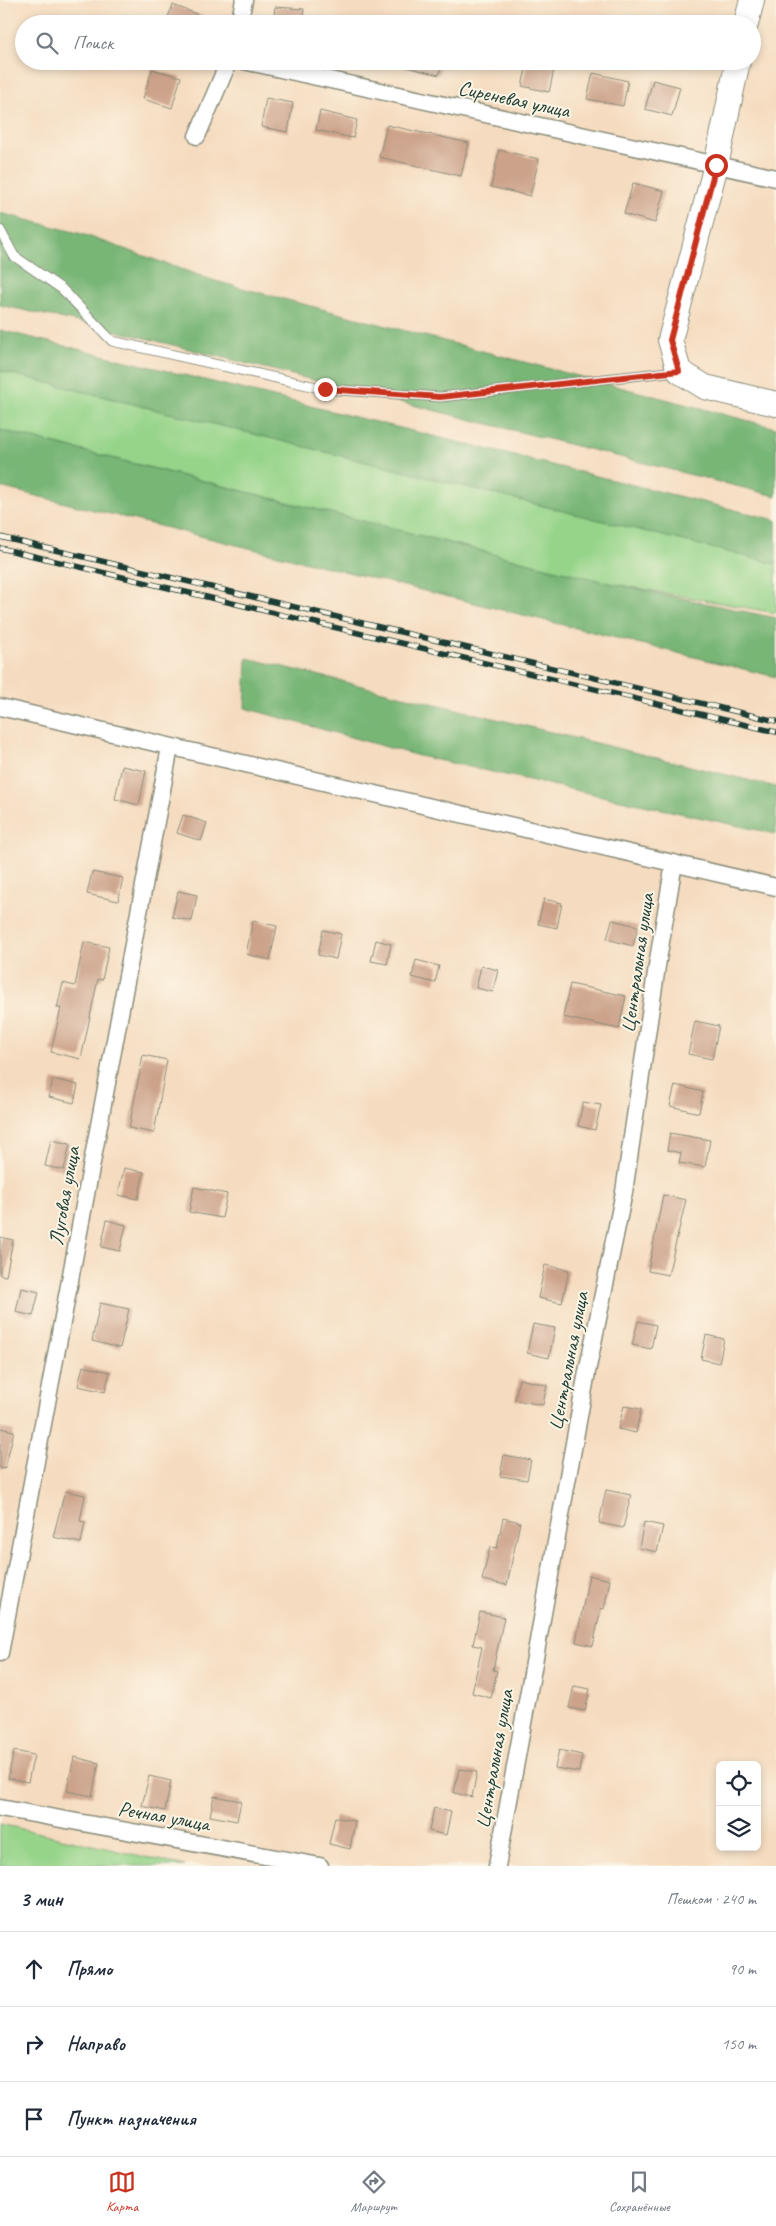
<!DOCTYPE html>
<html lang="ru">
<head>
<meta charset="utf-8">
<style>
	:root { --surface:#fff; --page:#f2f2f3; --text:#1f2937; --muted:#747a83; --line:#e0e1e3; --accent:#c8321e }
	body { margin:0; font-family:Caveat,sans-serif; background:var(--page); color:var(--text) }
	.controls { position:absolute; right:15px; bottom:15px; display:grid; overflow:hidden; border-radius:8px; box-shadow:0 2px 8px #0003 }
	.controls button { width:45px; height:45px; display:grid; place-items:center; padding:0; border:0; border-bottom:1px solid var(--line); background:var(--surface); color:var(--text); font:25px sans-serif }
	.stop { position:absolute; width:15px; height:15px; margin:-11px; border:4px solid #c8321e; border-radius:50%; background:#fff }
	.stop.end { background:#c8321e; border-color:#fff; box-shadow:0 1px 5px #0008 }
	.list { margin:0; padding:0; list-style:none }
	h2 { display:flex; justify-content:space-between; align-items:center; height:65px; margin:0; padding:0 20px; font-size:21px }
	h2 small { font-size:16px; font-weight:400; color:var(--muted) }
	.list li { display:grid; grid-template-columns:32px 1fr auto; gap:15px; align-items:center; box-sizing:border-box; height:75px; padding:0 20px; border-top:1px solid var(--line) }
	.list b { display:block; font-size:19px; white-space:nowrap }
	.list em { font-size:16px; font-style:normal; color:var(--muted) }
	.icon { flex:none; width:28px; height:28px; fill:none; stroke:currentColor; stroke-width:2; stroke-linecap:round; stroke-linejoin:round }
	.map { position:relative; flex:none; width:776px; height:1866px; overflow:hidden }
	.search { position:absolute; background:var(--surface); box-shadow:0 2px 8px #0003; left:15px; right:15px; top:15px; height:55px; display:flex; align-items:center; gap:12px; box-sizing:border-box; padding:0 18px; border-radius:28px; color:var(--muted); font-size:19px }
	.sheet { height:290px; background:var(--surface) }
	nav { display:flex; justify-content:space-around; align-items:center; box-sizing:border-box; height:70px; border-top:1px solid var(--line); background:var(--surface); font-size:14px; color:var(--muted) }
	nav a { display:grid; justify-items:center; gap:2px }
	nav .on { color:var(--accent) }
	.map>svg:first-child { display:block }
	.green { fill:#96d48a; stroke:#5a885f }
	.forest { fill:#78b676; stroke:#4c7a55 }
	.building { fill:#cca28a }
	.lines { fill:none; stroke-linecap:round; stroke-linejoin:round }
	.lane-casing { stroke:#8a8c7a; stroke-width:11 }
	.street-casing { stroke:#8a8c7a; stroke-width:19 }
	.secondary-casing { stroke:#8a8c7a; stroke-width:26 }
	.lane { stroke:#fff; stroke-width:9 }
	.street { stroke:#fff; stroke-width:16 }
	.secondary { stroke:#fff; stroke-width:24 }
	.rail-casing { stroke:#1f3d34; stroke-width:5.5 }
	.rail { stroke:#fcf5e5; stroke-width:4; stroke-dasharray:11; stroke-linecap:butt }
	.route { stroke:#c8321e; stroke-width:6 }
	.labels { text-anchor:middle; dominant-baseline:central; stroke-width:4; stroke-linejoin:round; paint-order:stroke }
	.street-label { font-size:21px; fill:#1f3d34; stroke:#fcf5e5 }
</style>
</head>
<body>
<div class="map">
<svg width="776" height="1866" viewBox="0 0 776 1866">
	<rect width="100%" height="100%" fill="#fcf5e5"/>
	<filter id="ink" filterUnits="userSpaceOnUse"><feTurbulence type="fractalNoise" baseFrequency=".02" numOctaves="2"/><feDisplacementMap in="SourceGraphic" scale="10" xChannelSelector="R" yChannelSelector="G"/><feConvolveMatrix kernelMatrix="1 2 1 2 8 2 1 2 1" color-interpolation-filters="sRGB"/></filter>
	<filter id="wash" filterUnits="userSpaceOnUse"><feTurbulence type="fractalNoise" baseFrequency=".0096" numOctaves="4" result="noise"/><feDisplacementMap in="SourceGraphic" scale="20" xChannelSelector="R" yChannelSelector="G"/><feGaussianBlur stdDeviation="1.12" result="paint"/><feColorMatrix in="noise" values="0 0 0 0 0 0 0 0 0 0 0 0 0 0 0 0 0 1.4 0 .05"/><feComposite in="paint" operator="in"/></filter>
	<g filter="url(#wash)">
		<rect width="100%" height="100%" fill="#f5dcc0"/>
		<path class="green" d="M0,369l776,192v52l-167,-30 -609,-153z
			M0,1824l185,42h-185z"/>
		<path class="forest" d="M0,213l82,21 133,47 561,147v68l-679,-170 -97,-21z
			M0,330l776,190v44l-776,-193z
			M0,430l609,153 167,35v59l-776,-190z
			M247,658l529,129v47l-357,-78 -174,-48z"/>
		<g id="blocks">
			<path class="building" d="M173,5l47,18v1h-55z
				M275,7l29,2 -2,15h-29z
				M403,61h40l-4,14 -37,-9z
				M528,61l27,4 -6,27 -27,-6z
				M152,69l29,8 -9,31 -29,-9z
				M593,73l35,8 -5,25 -36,-7z
				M653,80l27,7 -8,29 -27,-7z
				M266,98l27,5 -5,29 -27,-5z
				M320,111l37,9 -4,18 -37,-8z
				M387,125l82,18 -8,33 -82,-19z
				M499,150l40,9 -9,37 -39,-9z
				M633,183l31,8 -9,32 -31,-9z
				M122,766l24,5 -7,34 -24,-6z
				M183,815l24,8 -6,18 -24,-8z
				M92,872l31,6 -5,23 -31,-7z
				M178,891l19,4 -5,26 -20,-4z
				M544,899l18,4 -5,25 -19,-4z
				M612,920l26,6 -5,20 -26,-7z
				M253,921l24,5 -7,34 -24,-6z
				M323,930l18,4 -5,25 -18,-4z
				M376,940l15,4 -4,20 -16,-3z
				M84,942l25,5 -7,33 -4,-1 -17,80 -30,-7 10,-44h-4l6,-25 12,3z
				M416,960l23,6 -4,17 -23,-6z
				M481,966l17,4 -5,22 -17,-4z
				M570,984l56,12 -7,33 -56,-12z
				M695,1021l24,5 -7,33 -24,-5z
				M143,1055l24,5 -13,73 -25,-5z
				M53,1079l25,6 -4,18 -25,-6z
				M675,1085l28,7 -4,21 -29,-7z
				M583,1102l18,3 -6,25 -17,-4z
				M670,1133l40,7 -5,27 -26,-4 2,-10 -14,-3z
				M51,1140l19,4 -6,26 -19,-4z
				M124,1168l20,4 -6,27 -20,-4z
				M194,1187l33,7 -5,24 -33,-6z
				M663,1195l23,5 -18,75 -20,-4z
				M107,1220l19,5 -6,26 -19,-4z
				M0,1237l13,3 -7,36 -6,-1z
				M545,1265l24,5 -7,33 -24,-5z
				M21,1288l18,4 -6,24 -17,-4z
				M100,1303l29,6 -9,39 -28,-7z
				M638,1321l18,4 -5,24 -19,-4z
				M533,1324l22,4 -6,30 -22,-5z
				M706,1335l18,4 -5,24 -18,-4z
				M83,1366l27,6 -5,20 -27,-6z
				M519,1379l28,6 -4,20 -28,-5z
				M624,1406l17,3 -5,24 -18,-4z
				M0,1428l14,3 -9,38 -5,-1z
				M504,1455l27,5 -4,20 -27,-4z
				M606,1490l25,5 -8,33 -24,-5z
				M65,1491l20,4 -5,26 5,1 -4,21 -28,-6z
				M503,1518l17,4 -13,63 -25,-5 8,-33 7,1z
				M644,1522l19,4 -6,26 -18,-4z
				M589,1575l21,5 -6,29 -3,-1 -8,38 -17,-4z
				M480,1612l24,5 -11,53 4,1 -6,27 -19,-5 10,-46 -9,-2z
				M574,1686l16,3 -5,22 -16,-3z
				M559,1750l23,5 -3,17 -24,-4z
				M14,1751l20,4 -6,27 -20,-4z
				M74,1757l25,6 -7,33 -25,-5z
				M459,1769l18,3 -5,25 -18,-4z
				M149,1776l22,5 -6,30 -23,-5z
				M214,1796l27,5 -4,20 -27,-5z
				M434,1808l17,4 -5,23 -17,-4z
				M335,1817l20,4 -5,28 -21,-5z"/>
		</g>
	</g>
	<g filter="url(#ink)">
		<use href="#blocks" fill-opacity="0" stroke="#8a8c7a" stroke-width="1"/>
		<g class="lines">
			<defs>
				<path id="lane" d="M0,230l14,26 48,33 50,52 213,48 115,8 237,-26"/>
				<path id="street" d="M239,24l5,-24
					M244,61l532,117
					M197,136l32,-75
					M0,707l776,180
					M0,1653l170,-906
					M0,1808l320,58
					M497,1866l90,-494 37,-180 33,-226 17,-103"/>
				<path id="secondary" d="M746,24l6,-24
					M738,61l-22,104 -46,175 9,31 26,16 71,17"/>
			</defs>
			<use href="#lane" class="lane-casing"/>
			<use href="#street" class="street-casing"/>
			<use href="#secondary" class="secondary-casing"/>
			<use href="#lane" class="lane"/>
			<use href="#street" class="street"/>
			<use href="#secondary" class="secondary"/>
			<defs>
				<path id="rail" d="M0,537l776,184
					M0,548l776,184"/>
			</defs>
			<use href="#rail" class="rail-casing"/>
			<use href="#rail" class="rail"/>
		</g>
	</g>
	<g class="lines" filter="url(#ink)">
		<path class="route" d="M325,389l115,8 239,-26 -9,-31 46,-175"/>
	</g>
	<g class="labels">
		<g class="street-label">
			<text transform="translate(514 99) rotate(12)">Сиреневая улица</text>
			<text transform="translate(637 963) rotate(-82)">Центральная улица</text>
			<text transform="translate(64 1196) rotate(-80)">Луговая улица</text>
			<text transform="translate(568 1361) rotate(-79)">Центральная улица</text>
			<text transform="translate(494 1759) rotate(-80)">Центральная улица</text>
			<text transform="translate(164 1816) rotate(10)">Речная улица</text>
		</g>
	</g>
</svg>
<div class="controls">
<button><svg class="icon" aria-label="locate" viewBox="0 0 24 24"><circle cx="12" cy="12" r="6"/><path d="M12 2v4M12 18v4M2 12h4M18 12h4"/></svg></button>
<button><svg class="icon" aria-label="layers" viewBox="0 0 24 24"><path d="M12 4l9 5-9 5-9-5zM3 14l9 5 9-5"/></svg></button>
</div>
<div class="stop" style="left:716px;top:165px"></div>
<div class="stop end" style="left:325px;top:389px"></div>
<div class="search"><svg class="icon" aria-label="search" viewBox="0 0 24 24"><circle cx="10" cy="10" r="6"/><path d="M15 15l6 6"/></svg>Поиск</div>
</div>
<section class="sheet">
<h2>3 мин<small>Пешком · 240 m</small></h2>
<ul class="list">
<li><svg class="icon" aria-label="ahead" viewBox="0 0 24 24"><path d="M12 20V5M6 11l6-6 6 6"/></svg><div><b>Прямо</b></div><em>90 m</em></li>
<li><svg class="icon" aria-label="right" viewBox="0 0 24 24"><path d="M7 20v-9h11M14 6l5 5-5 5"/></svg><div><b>Направо</b></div><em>150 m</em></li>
<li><svg class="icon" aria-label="arrive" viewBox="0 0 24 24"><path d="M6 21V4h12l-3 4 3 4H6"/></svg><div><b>Пункт назначения</b></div></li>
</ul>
</section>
<nav>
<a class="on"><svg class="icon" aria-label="map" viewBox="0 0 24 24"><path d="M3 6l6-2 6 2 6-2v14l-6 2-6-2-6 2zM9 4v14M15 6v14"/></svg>Карта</a>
<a><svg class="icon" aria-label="directions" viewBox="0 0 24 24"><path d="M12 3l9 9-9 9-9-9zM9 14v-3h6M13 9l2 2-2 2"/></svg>Маршрут</a>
<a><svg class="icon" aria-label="saved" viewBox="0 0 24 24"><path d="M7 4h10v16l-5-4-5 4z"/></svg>Сохранённые</a>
</nav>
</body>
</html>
